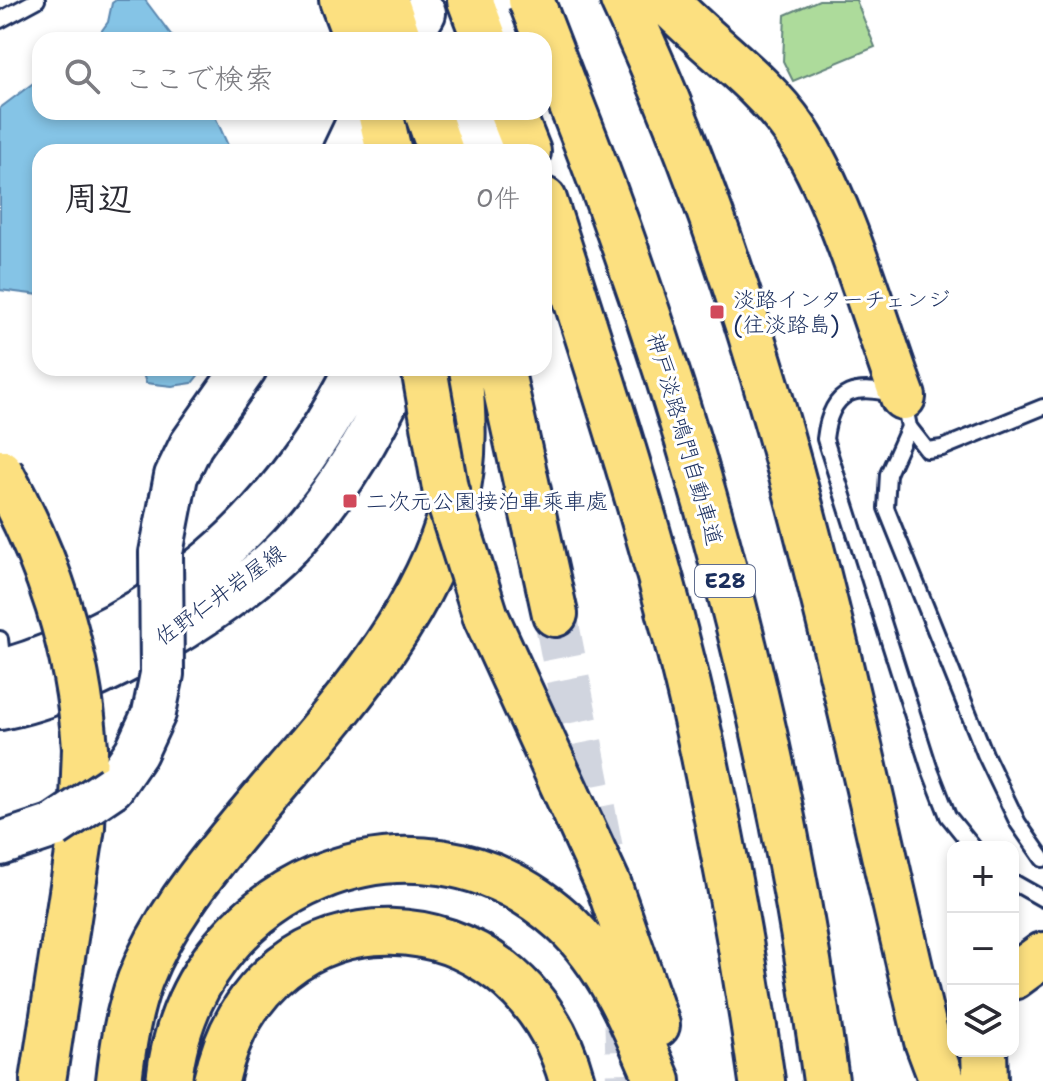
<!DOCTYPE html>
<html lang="ja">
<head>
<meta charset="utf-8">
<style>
	:root { --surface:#fff; --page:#f7f7f7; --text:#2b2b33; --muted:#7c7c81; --line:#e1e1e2 }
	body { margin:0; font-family:"Shantell Sans","Klee One",sans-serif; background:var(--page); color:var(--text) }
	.controls { position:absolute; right:24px; bottom:24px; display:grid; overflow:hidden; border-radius:16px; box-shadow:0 4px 12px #0003 }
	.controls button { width:72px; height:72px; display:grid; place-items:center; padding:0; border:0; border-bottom:2px solid var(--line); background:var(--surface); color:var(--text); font:40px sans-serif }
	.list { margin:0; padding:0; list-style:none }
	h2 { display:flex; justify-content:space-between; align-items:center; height:104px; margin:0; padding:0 32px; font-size:34px }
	h2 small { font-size:26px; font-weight:400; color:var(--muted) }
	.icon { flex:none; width:44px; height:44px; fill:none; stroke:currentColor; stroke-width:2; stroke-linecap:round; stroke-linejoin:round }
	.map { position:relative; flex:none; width:1043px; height:1081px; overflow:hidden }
	.search { position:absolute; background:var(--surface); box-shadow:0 4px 12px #0003; left:32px; top:32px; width:520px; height:88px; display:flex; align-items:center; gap:20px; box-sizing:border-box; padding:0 28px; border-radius:24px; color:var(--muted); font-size:30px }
	.panel { position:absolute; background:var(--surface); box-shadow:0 4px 12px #0003; left:32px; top:144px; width:520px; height:232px; border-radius:24px }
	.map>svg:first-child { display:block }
	.green { fill:#addb9b; stroke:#64857c; stroke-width:2 }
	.water { fill:#85c4e6; stroke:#5b88b0; stroke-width:2 }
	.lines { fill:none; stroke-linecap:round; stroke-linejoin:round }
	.highway-tunnel { stroke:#d1d5df; stroke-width:44; stroke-dasharray:44 22; stroke-linecap:butt }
	.lane-casing { stroke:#1b2f5e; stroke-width:20 }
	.secondary-casing { stroke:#1b2f5e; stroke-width:48 }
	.highway-casing { stroke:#1b2f5e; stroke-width:50 }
	.lane { stroke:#fff; stroke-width:14 }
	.secondary { stroke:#fff; stroke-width:42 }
	.highway { stroke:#fce080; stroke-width:44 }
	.secondary-bridge-casing { stroke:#1b2f5e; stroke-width:48; stroke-linecap:butt }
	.highway-bridge-casing { stroke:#1b2f5e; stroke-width:50; stroke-linecap:butt }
	.secondary-bridge { stroke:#fff; stroke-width:42 }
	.highway-bridge { stroke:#fce080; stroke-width:44 }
	.poi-dot { fill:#d1495b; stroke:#fff; stroke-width:3 }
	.labels { text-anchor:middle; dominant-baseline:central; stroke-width:6; stroke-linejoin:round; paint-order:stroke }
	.shield { fill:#fff; stroke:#5f6d8e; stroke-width:2 }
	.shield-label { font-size:20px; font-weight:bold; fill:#1b2f5e }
	.poi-label { font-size:22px; fill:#1b2f5e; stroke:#fff; text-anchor:start }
	.street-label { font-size:22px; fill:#1b2f5e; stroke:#fff }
</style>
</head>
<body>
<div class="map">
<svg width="1043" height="1081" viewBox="0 0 1043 1081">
	<rect width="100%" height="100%" fill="#fff"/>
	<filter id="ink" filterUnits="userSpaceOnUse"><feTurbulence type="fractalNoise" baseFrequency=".0125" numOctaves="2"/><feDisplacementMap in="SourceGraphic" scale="16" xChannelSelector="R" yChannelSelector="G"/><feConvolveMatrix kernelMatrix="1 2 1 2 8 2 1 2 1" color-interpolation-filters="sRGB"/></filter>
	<g filter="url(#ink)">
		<path class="green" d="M819,0h37l19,47 -82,34 -10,-20 2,-46z"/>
		<path class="water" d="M116,0h29l30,40h-80l13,-18 4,-19z
			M40,78v34h173l18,40h-191v143l-40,-5v-182z
			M141,368h63l-12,15 -20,3 -26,-3z"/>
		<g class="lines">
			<path class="highway-tunnel" d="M555,614l46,235
				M626,1007l2,74"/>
			<defs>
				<path id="lane" d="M0,20l37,-20
					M909,427l18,23 15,-2 101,-41
					M0,639l3,27
					M973,847l-25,-31 -19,-49 -104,-328c6,-52 32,-56 78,-42l6,30 -21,47 -2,34 99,246 33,69 25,36
					M1013,882l30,17"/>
				<path id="secondary" d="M407,40l17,-27
					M498,40l17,-40
					M344,152l19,-40
					M451,152l17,-40
					M494,152l16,-40
					M161,553l15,-77 15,-31 54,-77
					M0,672c165,-49 281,-151 357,-304
					M0,708c92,-16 240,-105 301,-175 42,-49 75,-106 101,-165
					M112,787l24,-35 18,-39
					M0,844l54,-18"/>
				<path id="highway" d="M342,0l15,40
					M385,0l14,40
					M470,0l15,40
					M623,0c154,328 221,690 304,1041l15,40
					M665,0c41,44 96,80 130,130 47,70 78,186 108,267
					M568,96c125,314 213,649 258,985
					M380,112l9,40
					M427,112l14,40
					M512,112l16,40
					M544,200c54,167 109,335 149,506 28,124 51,249 69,375
					M501,368l54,246
					M486,617l123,269 48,139
					M1013,977l30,-22
					M984,1051l1,30
					M43,1081l39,-254 3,-79
					M119,1081c4,-35 9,-68 21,-101 22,-57 60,-105 99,-152 82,-100 183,-199 216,-327 11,-42 8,-90 4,-133
					M169,1081c19,-193 245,-294 394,-160 46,42 71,103 95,160
					M216,1081c45,-204 303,-194 356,0"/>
			</defs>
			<use href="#lane" class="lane-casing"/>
			<use href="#secondary" class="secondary-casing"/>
			<use href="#highway" class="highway-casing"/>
			<use href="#lane" class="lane"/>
			<use href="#secondary" class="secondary"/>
			<use href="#highway" class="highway"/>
			<defs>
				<path id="secondary-bridge" d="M154,713l8,-39 -1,-121
					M54,826l58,-39"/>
				<path id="highway-bridge" d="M531,0l37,96
					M424,368l21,120 41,129
					M0,472c49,88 78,176 85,276"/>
			</defs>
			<use href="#secondary-bridge" class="secondary-bridge-casing"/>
			<use href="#highway-bridge" class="highway-bridge-casing"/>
			<use href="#secondary-bridge" class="secondary-bridge"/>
			<use href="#highway-bridge" class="highway-bridge"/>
		</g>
	</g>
	<g class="poi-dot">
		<rect x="709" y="304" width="16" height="16" rx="4"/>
		<rect x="342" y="493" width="16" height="16" rx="4"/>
	</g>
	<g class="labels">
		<rect class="shield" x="695" y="565" width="60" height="32" rx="6"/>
		<g class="shield-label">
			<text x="725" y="581">E28</text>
		</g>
		<g class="poi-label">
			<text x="733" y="299">淡路インターチェンジ<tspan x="733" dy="25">(往淡路島)</tspan></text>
			<text x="366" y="501">二次元公園接泊車乘車處</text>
		</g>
		<g class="street-label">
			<text transform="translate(685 439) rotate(74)">神戸淡路鳴門自動車道</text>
			<text transform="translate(220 595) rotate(-36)">佐野仁井岩屋線</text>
		</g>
	</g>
</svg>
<div class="controls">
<button>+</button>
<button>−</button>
<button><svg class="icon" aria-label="layers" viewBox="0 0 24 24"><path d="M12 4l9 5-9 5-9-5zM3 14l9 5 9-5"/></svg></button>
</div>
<div class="search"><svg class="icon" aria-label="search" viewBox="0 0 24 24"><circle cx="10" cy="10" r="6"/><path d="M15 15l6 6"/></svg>ここで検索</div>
<section class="panel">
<h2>周辺<small>0件</small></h2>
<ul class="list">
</ul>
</section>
</div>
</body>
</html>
